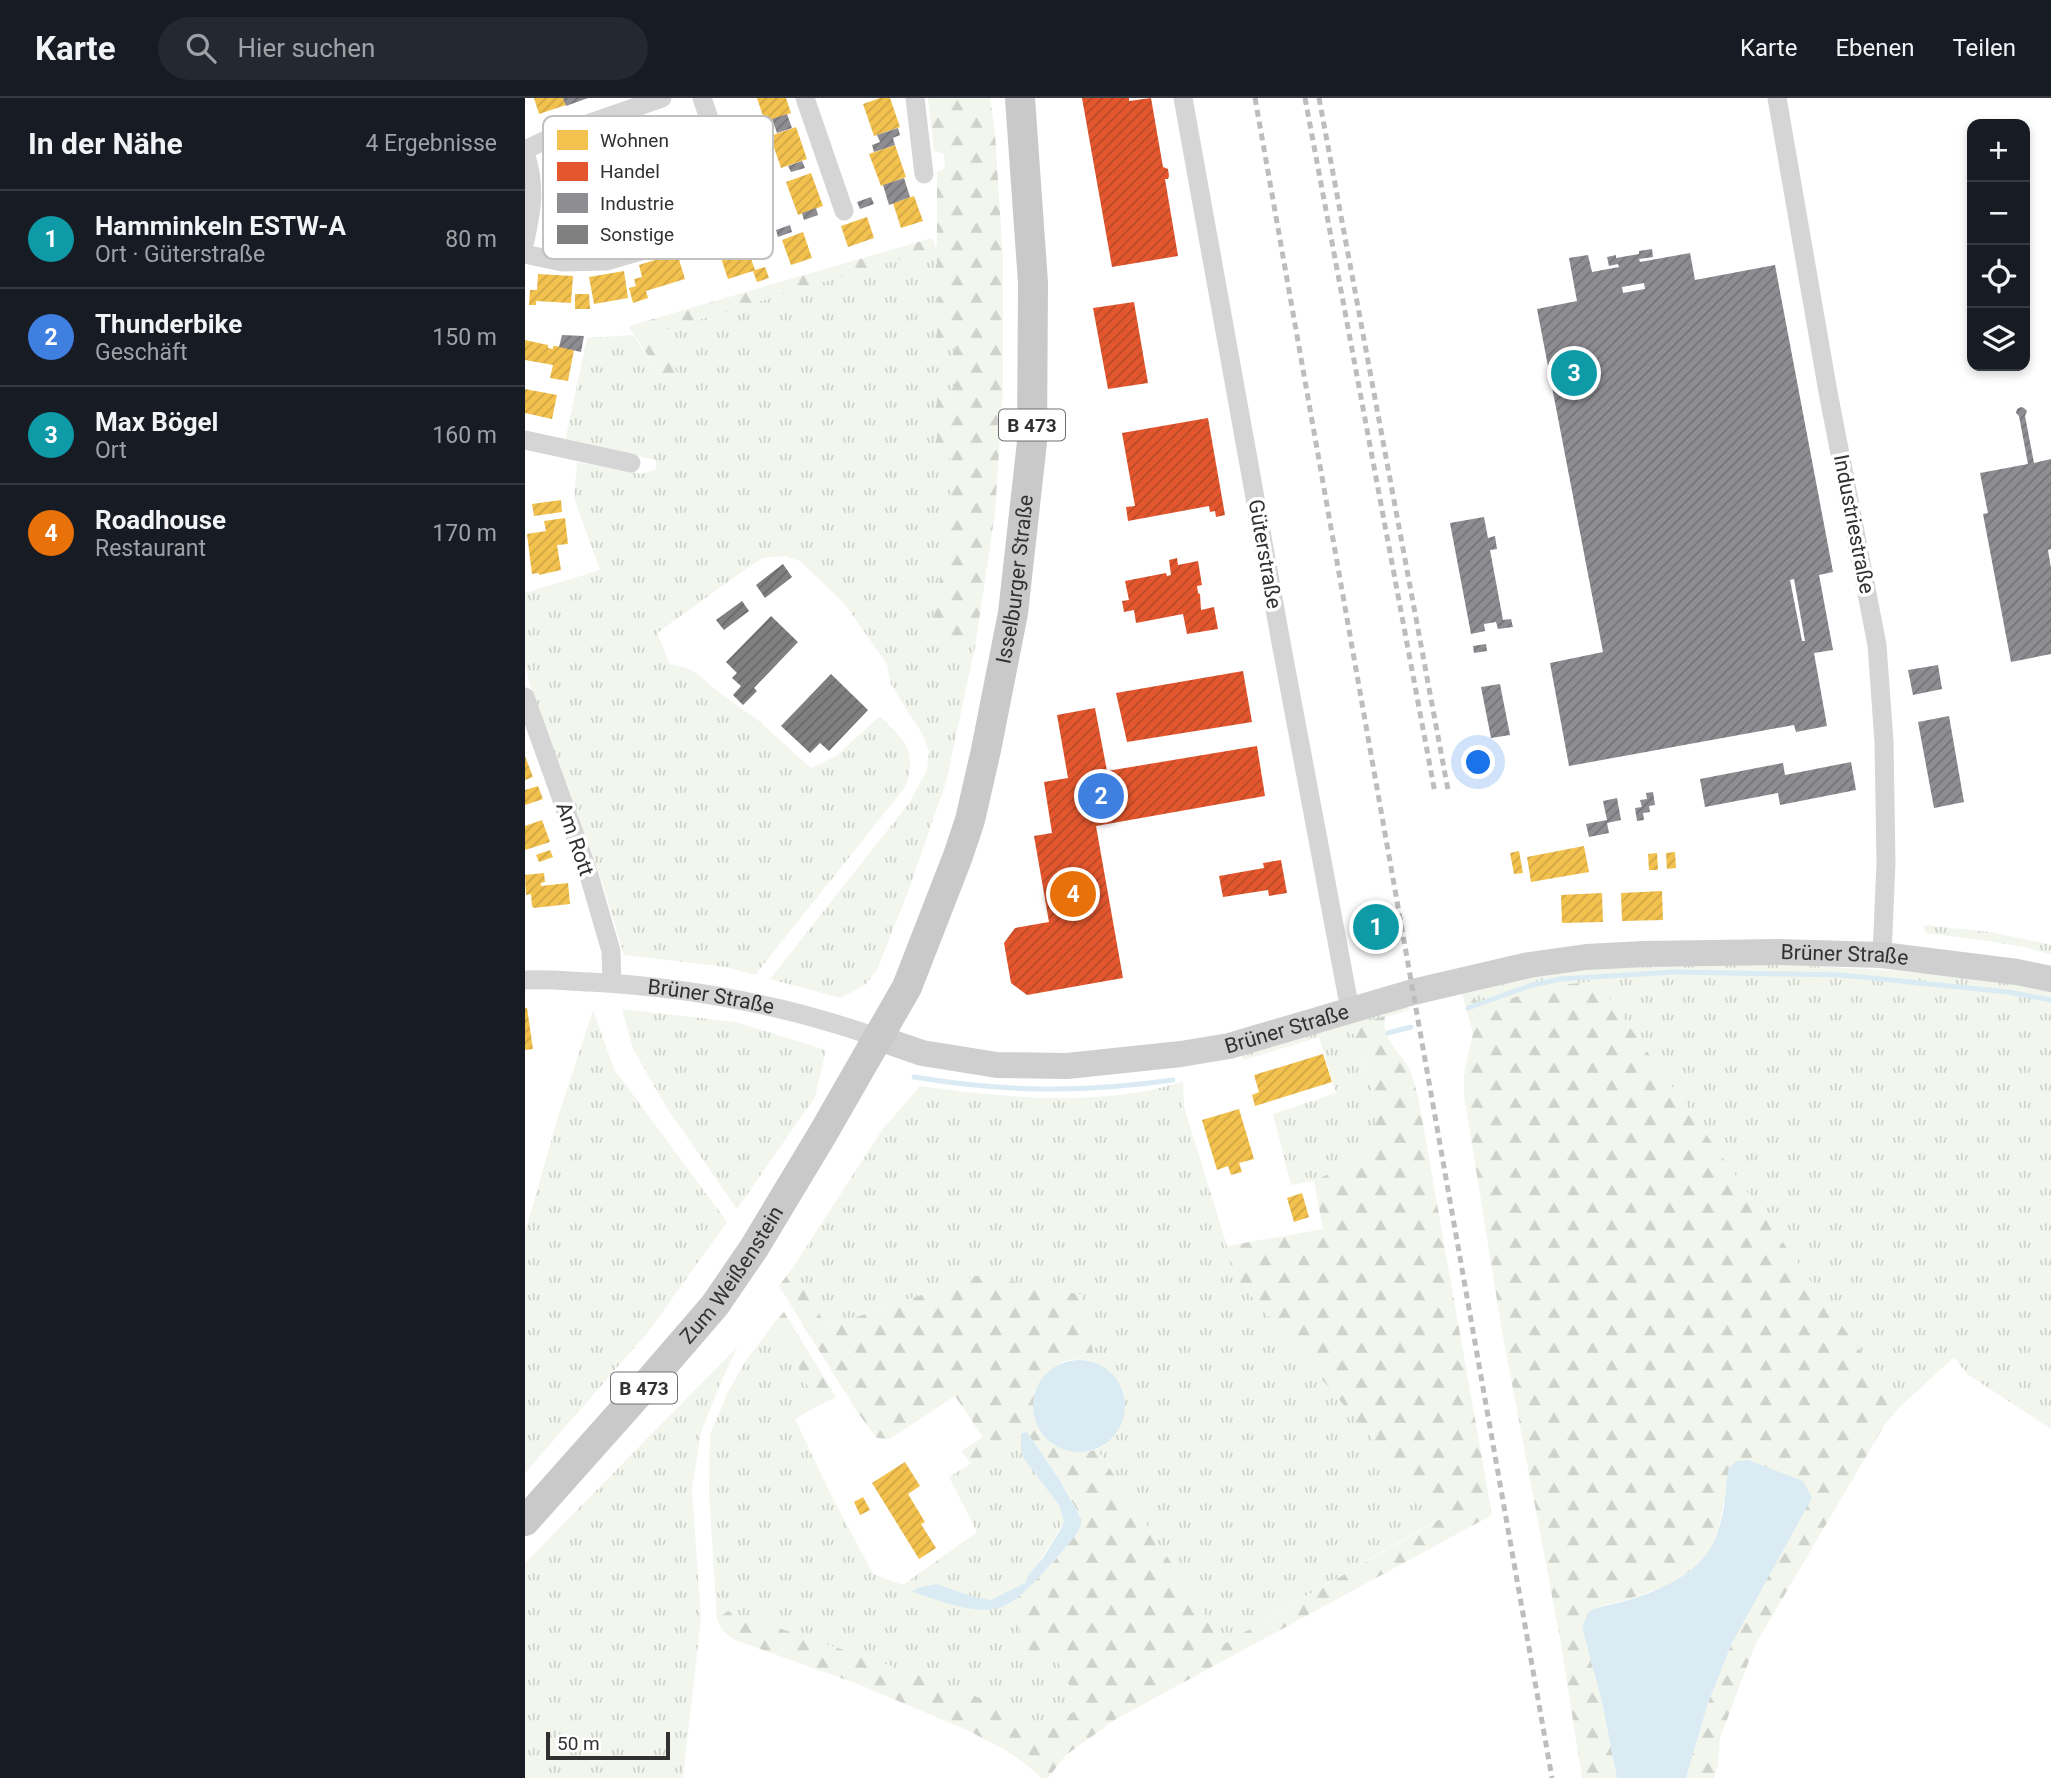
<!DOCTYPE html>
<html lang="de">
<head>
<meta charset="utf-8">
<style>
	:root { --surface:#171b24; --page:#242831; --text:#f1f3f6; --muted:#9ea1a6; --line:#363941; --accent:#7c3aed }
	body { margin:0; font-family:Roboto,sans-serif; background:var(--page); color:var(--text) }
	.controls { position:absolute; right:21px; top:21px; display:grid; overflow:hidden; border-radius:14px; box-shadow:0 4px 10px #0003 }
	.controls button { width:63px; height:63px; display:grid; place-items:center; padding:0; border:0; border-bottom:2px solid var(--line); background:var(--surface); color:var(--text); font:35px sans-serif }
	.scale { position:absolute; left:21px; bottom:18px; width:124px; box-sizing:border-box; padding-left:7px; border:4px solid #313131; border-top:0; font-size:19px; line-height:24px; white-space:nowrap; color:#313131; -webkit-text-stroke:5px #fff; paint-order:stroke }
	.you { position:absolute; left:954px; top:665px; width:24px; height:24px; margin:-18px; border:5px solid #fff; border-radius:50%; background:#1a73e8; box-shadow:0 0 0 10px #1a73e833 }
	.badge { display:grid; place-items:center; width:46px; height:46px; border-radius:50%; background:var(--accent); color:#fff; font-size:23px; font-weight:700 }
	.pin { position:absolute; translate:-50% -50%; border:4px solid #fff; box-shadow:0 2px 7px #0006 }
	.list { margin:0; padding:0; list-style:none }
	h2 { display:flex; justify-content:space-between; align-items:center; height:91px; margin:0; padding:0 28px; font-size:30px }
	h2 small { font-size:23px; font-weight:400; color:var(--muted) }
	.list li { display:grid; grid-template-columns:46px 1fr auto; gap:21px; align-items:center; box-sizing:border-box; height:98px; padding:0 28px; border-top:2px solid var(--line) }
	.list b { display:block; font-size:26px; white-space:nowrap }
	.list p { margin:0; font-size:23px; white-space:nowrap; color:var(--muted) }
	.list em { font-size:23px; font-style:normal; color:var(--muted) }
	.icon { flex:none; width:38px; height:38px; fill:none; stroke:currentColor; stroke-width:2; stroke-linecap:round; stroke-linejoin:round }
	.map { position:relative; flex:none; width:1526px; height:1680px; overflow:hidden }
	header { display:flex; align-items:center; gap:42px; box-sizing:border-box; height:98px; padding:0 35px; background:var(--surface); border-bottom:2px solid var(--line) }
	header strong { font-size:33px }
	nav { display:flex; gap:38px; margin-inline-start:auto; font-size:24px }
	.search { width:490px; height:63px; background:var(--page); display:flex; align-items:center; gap:18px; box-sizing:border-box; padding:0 24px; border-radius:38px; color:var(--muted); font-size:26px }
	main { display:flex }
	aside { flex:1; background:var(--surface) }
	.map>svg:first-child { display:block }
	.grass { fill:url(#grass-tufts) }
	.forest { fill:url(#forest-firs) }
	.water { fill:#dbebf3 }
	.homes { fill:url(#homes-hatch) }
	.shops { fill:url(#shops-hatch) }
	.industry { fill:url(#industry-hatch); fill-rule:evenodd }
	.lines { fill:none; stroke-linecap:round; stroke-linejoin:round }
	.stream { stroke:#dbebf3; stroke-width:5 }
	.building { fill:url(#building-hatch) }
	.street { stroke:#d5d5d5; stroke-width:19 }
	.secondary { stroke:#cfcfcf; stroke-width:26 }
	.primary { stroke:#c9c9c9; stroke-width:30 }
	.rail { stroke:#bdbdbd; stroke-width:5; stroke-dasharray:7 5; stroke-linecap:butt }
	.labels { text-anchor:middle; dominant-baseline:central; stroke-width:7; stroke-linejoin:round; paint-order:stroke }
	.shield { fill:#fff; stroke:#6f6f6f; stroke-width:2 }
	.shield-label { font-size:19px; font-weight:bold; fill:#313131 }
	.street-label { font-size:21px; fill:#313131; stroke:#fff }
	.key { fill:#fff; stroke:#c1c1c1; stroke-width:2 }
	.key-label { font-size:19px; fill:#313131 }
</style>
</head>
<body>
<header>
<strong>Karte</strong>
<div class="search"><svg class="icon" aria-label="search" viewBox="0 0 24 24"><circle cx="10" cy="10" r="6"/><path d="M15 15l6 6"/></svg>Hier suchen</div>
<nav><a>Karte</a><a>Ebenen</a><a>Teilen</a></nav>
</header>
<main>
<aside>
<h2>In der Nähe<small>4 Ergebnisse</small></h2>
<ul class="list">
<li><span class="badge" style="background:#0f9aa8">1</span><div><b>Hamminkeln ESTW-A</b><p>Ort · Güterstraße</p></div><em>80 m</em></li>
<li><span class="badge" style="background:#3f7fe0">2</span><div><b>Thunderbike</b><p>Geschäft</p></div><em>150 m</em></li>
<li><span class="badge" style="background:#0f9aa8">3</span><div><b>Max Bögel</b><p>Ort</p></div><em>160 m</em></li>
<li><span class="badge" style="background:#e8710a">4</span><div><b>Roadhouse</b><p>Restaurant</p></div><em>170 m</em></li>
</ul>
</aside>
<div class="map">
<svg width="1526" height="1680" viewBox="0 0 1526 1680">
	<defs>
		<pattern id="grass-tufts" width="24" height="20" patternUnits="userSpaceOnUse" patternTransform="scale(1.75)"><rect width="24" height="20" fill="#f2f6ed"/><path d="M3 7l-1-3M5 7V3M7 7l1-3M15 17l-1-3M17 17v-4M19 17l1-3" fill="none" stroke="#d0d3cc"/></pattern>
		<pattern id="forest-firs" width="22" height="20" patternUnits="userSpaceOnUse" patternTransform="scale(1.75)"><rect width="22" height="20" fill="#f2f6ed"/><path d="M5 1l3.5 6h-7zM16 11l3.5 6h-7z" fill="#d0d3cc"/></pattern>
		<pattern id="homes-hatch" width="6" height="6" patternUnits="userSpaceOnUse" patternTransform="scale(1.75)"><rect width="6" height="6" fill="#f2c14e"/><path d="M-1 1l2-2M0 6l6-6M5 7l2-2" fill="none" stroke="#d0a645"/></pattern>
		<pattern id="shops-hatch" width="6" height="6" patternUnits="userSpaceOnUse" patternTransform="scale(1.75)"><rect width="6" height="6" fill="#e4572e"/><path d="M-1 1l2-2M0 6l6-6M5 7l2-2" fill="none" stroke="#b94928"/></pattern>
		<pattern id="industry-hatch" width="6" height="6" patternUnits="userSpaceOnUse" patternTransform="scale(1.75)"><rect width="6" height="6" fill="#8d8d92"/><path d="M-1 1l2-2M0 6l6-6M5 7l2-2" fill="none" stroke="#747478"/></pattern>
		<pattern id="building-hatch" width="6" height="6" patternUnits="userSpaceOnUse" patternTransform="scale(1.75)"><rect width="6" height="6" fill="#808080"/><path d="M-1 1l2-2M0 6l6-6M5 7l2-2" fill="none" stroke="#696969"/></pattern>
	</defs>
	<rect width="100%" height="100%" fill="#fff"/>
	<path class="grass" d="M413,140l-1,38 9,3v15l-8,49 8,-5 8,9v39l-9,9 -7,-6 -1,56 15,16 -4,63 -16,113 43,10 -29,135 -38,110 -31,78 -11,14 -25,14 -71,-19 139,-176 18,-33 2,-18 -6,-17 -32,-50 -4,-21 -43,-61 -44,-42 -15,-5 -22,2 -13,8 -93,67 13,31 17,4 12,7 13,12 47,34 52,47 25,-12 44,-40c25,26 37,32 26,70l-151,189 -29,-8 -102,-12 -22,-73 -66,-175 -11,-42v-72l75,-23 -26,-72 3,-36 65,12 14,-5v-9l-91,-19 22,-103 46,-3 29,43 15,-5 -19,-41 278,-84z
		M1398,827l66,7 54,11 8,2v10l-27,-8 -43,-7 -55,-7z
		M1252,866l125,7 55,5 94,14v439l-84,-55 -13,-17 -54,50 -303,-426 -54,6 -61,23 -12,-19 97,-23z
		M883,905l1,7 -66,20 13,4 21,76 -3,24 -16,22 -22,15 -22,10 -23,4 -18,-71 63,-21 -17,-56 -75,23 -4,-6z
		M97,911l113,13 91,28 -11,47 -78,112 -70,-101 -34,-59z
		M68,912l21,59 113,153 -79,110 -123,141v-240l33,-116z
		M658,984l1,25 43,139 5,27 208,245 -216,126 -127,-195 8,-4 19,-50c-6,-15 -14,-25 -29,-32l-13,-68 -102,-20 -154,52 -34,-58 90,-139 38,-44c73,10 147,18 220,6 15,-2 29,-7 43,-10z
		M250,1224l43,84 -23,13 35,74 43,81 30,11 74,-53 -28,-55 72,-44v16l3,10 35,46c2,5 5,10 5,16 -1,5 -36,59 -41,63 -7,6 -25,16 -34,16 -17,0 -36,-11 -52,-16l53,25 18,-4 25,56 20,-10 28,57 -46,28 -6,-15 -69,-32 -232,-77 -11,7 -8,-127 1,-58 18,-42 17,-30z
		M213,1248l-17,36 -20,50 -9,57 9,130 -18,159h-158v-215z"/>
	<path class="forest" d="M403,0h62l5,36 8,126v129l-8,124 -20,134 -44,-9 17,-114 4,-63 -15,-15v-57l9,6 8,-9v-39l-8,-9 -9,6 1,-47 8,-3v-14l-9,-3v-105l8,-4 -1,-14 -10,-3z
		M407,140l4,10 -278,84 19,41 -15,5 -33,-52z
		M1072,883l303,426 -15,17 -130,221 -35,93 -2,26 -4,14h-28l22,-75 24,-60 -8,-144 -5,29 -6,17 -17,22 -25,17 -48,17 -20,4 -21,22 20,75 15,76h-35l-22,-140 -58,-307 -38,-236v-21l9,-41 -11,-39 8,-3 12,18 61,-22z
		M860,918c-4,22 14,35 24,52 4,9 6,19 9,28l74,419 -376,204 -50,36 -18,23h-7l-13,-12 -21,-15 -38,-20 -111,-47 -123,-44 -13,-10 -5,-11 11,-8 232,78 69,32 6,14 45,-27 -27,-57 -20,11 -25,-57c16,-13 76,-68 73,-88l-22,-38 -33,-47 -5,1 -50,31 -10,-13 22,-14 -28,-41 -65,43 -13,-1 -19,-25 -79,-127 13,-17 35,58 153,-52 102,20 13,68c-30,-9 -41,0 -55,25 -7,13 -8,19 -5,33l53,31 9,-3 127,195 216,-125 -208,-246 -5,-27 96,-17 -9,-48c86,-38 63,-72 42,-146l-14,-5z
		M259,1214l52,85 -18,9 -43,-84z"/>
	<path class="water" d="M508 1308a46 46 0 1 1 92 0a46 46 0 1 1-92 0Z
		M502,1334l32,47 22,39c2,13 -13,26 -21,36 -16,17 -30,36 -50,49 -26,17 -72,-3 -99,-12l10,-4 16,-3 37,13 17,3 34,-17 4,-9 14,-16 19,-31 2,-6 -5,-16 -35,-46 -3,-10v-16z
		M1223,1362l55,21 9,17 -80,145 -24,60 -22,75h-69l-15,-76 -20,-75 7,-16c12,-5 24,-7 36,-10 39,-12 83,-30 94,-73 6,-19 7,-40 9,-59l9,-8z"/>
	<path class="homes" d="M9,0h29l3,7 -27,9z
		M232,0h29l5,15 -26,9z
		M355,0h10l10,29 -26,9 -11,-32z
		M271,29l11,32 -26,9 -11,-32z
		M370,47l11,32 -25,9 -12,-32z
		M286,75l12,33 -25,9 -12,-33z
		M389,98l9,25 -22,7 -8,-25z
		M342,119l7,21 -26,9 -7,-21z
		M278,134l9,26 -21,7 -9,-25z
		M218,138l12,34 10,-3 4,11 -12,4 -4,-11 -25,8 -11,-33z
		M152,155l8,26 -39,12 2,7 -15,5 -4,-15 7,-2 -2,-7 8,-2 -3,-12z
		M99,173l4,27 -34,6 -5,-27z
		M13,176l35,2 -2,27 -35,-2v4h-7l1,-15h7z
		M50,196h14l1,15h-15z
		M0,242l23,5v3l5,1v-3h3l18,4 -6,31 -18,-3 3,-13 -28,-5z
		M0,291l32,6 -5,24 -27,-6z
		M36,402l1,12 -28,4 -2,-12z
		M40,420l3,26 -11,1 4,25 -22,5v-2l-7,1 -5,-40 19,-3 -2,-10z
		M0,658l8,21 -8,3z
		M13,688l5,13 -18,6v-15z
		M17,722l8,22 -25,8v-24z
		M1059,748l5,26 -58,10 -4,-25z
		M25,752l3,7 -14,5 -3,-7z
		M994,753l4,22 -9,1 -4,-21z
		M1150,754l1,16 -9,1 -1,-16z
		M1132,755l1,17h-9l-1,-16z
		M19,775l1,9 -4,1v3l27,-3 2,21 -36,4 -2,-2 -1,-12 -5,1 -1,-20z
		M1137,793l1,29 -41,1 -1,-28z
		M1077,795l1,29 -41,1 -1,-28z
		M0,910h2l6,41 -8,1z
		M798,956l9,28 -77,24 -3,-11 7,-3 -5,-17z
		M714,1011l15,50 -15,4 3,9 -11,3 -3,-9 -11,4 -15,-50z
		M777,1095l7,24 -15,5 -7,-24z
		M380,1364l15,24 -12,8 17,28 -4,2 15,24 -17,11 -47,-76z
		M338,1399l7,13 -10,5 -6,-13z"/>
	<path class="shops" d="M557,0h47v3l22,-3 12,69 5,2 1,7 -1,3h-3l13,77 -66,11z
		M609,204l14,81 -40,6 -15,-81z
		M683,320l17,97 -9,2 -1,-6 -5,1 -1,-6 -81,15 -2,-14 9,-1 -13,-73z
		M652,460l1,7 20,-4 4,24 -5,1 1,7 2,1 1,16 13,-3 4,22 -31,5 -4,-20 -47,9 -2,-13 -10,2 -2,-11 7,-1 -4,-19 41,-8 1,3 4,-1 -2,-15z
		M718,573l9,51 -125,20 -11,-49z
		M570,610l12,63 150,-25 8,50 -169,30 27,152 -96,17 -16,-12 -7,-40 11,-15 34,-6 -15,-86 18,-3 -8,-51 24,-4 -11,-63z
		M756,762l6,33 -18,3 -1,-6 -45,7 -4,-21 45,-8 -1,-5z"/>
	<path class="industry" d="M38,0h25l-22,8z
		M262,16l5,14 -15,5 -5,-14z
		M373,30l2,7 -7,3 2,7 -21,7 -2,-7 8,-3 -3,-7z
		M277,63l3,7 -14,4 -3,-6z
		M379,80l6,19 -21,8 -6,-20z
		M346,99l3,7 -14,5 -3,-7z
		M291,110l2,7 -14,5 -2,-7z
		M265,127l2,7 -14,5 -2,-7z
		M1127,151l1,8 -14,2 1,3 50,-9 5,27 80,-15 58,307 -14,3 14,75 -19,3 13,73 -31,6 -2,-7 -225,41 -19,-103 53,-11 -66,-343 40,-8 -8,-43 19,-3 4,17 27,-5 -1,-3 -9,2 -2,-9 9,-2v3l23,-4v-3zM1119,185l1,6 -22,4 -1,-6zM1269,481l11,62h-3l-12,-61z
		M37,237l22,1 -3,16 -22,-5z
		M1496,309l3,1 3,3 -2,5 9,47 17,-4v90l-3,1 3,18v86l-40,8 -28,-148 5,-1 -8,-40 48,-9 -9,-48 -3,-3 1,-4z
		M959,419l4,21 7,-2 2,13 -7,1 13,70 8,-1 2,8 -15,2 -2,-7 -12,2 1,7 -14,3 -21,-111z
		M961,546l1,7 -13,2 -1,-7z
		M1413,567l4,24 -29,6 -5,-25z
		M975,586l10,51 -19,3 -10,-51z
		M1424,618l15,86 -30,6 -16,-86z
		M1326,664l5,28 -76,15 -2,-12 -73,14 -5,-28 83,-16 2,12z
		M1128,694l2,13 -6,1 1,6 -7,1 1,7 -7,1 -2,-13 7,-1 -2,-7 7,-1 -1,-6z
		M1092,700l4,22 -14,3 2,10 -20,4 -3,-13 21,-4 -4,-19z"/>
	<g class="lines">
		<path class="stream" d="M943,910l64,-23 29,-6 113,-7 167,3 167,17 43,8
			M863,935l23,-6
			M389,979c91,15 168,16 259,3"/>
	</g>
	<path class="building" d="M258,466l9,13 -27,21 -9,-13z
		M217,503l7,10 -25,19 -8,-10z
		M246,518l27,26 -44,46 3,3 -14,14 -10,-10 8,-9 -9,-8 5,-5 -11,-11z
		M306,576l37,36 -39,41 -9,-8 -10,10 -29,-27z
		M856,812l6,31 -16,3 -5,-31z"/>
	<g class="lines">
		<g class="street">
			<path d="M177,0l42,124"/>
			<path d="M280,0l39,113"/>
			<path d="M390,0l9,76"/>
			<path d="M658,0l99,550 68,362"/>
			<path d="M1252,0l51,294 49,253 7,97 2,121 -4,92"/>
			<path d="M0,52l31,-15 106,-37"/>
			<path d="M0,55c11,33 7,55 0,88"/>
			<path d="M0,156l37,8 44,-1 45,-13"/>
			<path d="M0,342l106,23"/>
			<path d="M0,599l63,175 23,79 1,32"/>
			<path id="s1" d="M0,882c21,-1 43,1 64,2 100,5 196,23 290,56"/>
		</g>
		<path class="secondary" id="s2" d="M354,940l43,15 75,12 70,1 114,-12 48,-8 184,-54 116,-27 57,-8 58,-3 134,-2 104,3 135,17 34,7"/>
		<path class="primary" id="s3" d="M0,1423l122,-137 68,-79 39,-57 68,-113 85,-148 51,-131 12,-36 16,-70 27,-137 19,-171 1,-159 -13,-185"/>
		<path class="rail" d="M730,0l297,1680
			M780,0l130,695
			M794,0l129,692"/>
	</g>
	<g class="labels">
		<g class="shield">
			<rect x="474" y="311.5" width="66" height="31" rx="5"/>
			<rect x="86" y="1274.5" width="66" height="31" rx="5"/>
		</g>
		<g class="shield-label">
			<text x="507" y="327">B 473</text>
			<text x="119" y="1290">B 473</text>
		</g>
		<g class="street-label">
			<text transform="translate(1329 426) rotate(79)">Industriestraße</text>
			<text transform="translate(740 456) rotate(80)">Güterstraße</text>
			<text stroke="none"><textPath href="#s3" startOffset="1083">Isselburger Straße</textPath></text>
			<text transform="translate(50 741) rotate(71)">Am Rott</text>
			<text stroke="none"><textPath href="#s2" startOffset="982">Brüner Straße</textPath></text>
			<text stroke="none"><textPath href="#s1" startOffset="187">Brüner Straße</textPath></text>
			<text stroke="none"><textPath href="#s2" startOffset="415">Brüner Straße</textPath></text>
			<text stroke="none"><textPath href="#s3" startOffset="322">Zum Weißenstein</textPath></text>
		</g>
	</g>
	<rect x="18" y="18" width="230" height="143" rx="10" class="key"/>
	<rect x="32" y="32" width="31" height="20" fill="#f2c14e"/>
	<rect x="32" y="64" width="31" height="19" fill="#e4572e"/>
	<rect x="32" y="95" width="31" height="20" fill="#8d8d92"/>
	<rect x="32" y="127" width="31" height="19" fill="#808080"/>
	<g class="key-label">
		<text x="75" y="49">Wohnen</text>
		<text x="75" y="80">Handel</text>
		<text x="75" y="112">Industrie</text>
		<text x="75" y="143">Sonstige</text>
	</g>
</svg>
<div class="controls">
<button>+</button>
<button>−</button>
<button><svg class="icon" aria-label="locate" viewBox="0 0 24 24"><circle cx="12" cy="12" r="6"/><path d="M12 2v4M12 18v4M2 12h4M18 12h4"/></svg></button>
<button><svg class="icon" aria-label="layers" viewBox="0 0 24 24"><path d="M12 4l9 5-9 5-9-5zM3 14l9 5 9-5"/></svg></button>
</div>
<div class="scale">50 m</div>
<div class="you"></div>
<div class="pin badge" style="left:851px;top:829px;background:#0f9aa8">1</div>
<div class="pin badge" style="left:576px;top:698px;background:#3f7fe0">2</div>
<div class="pin badge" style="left:1049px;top:275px;background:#0f9aa8">3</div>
<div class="pin badge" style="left:548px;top:796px;background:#e8710a">4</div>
</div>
</main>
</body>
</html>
